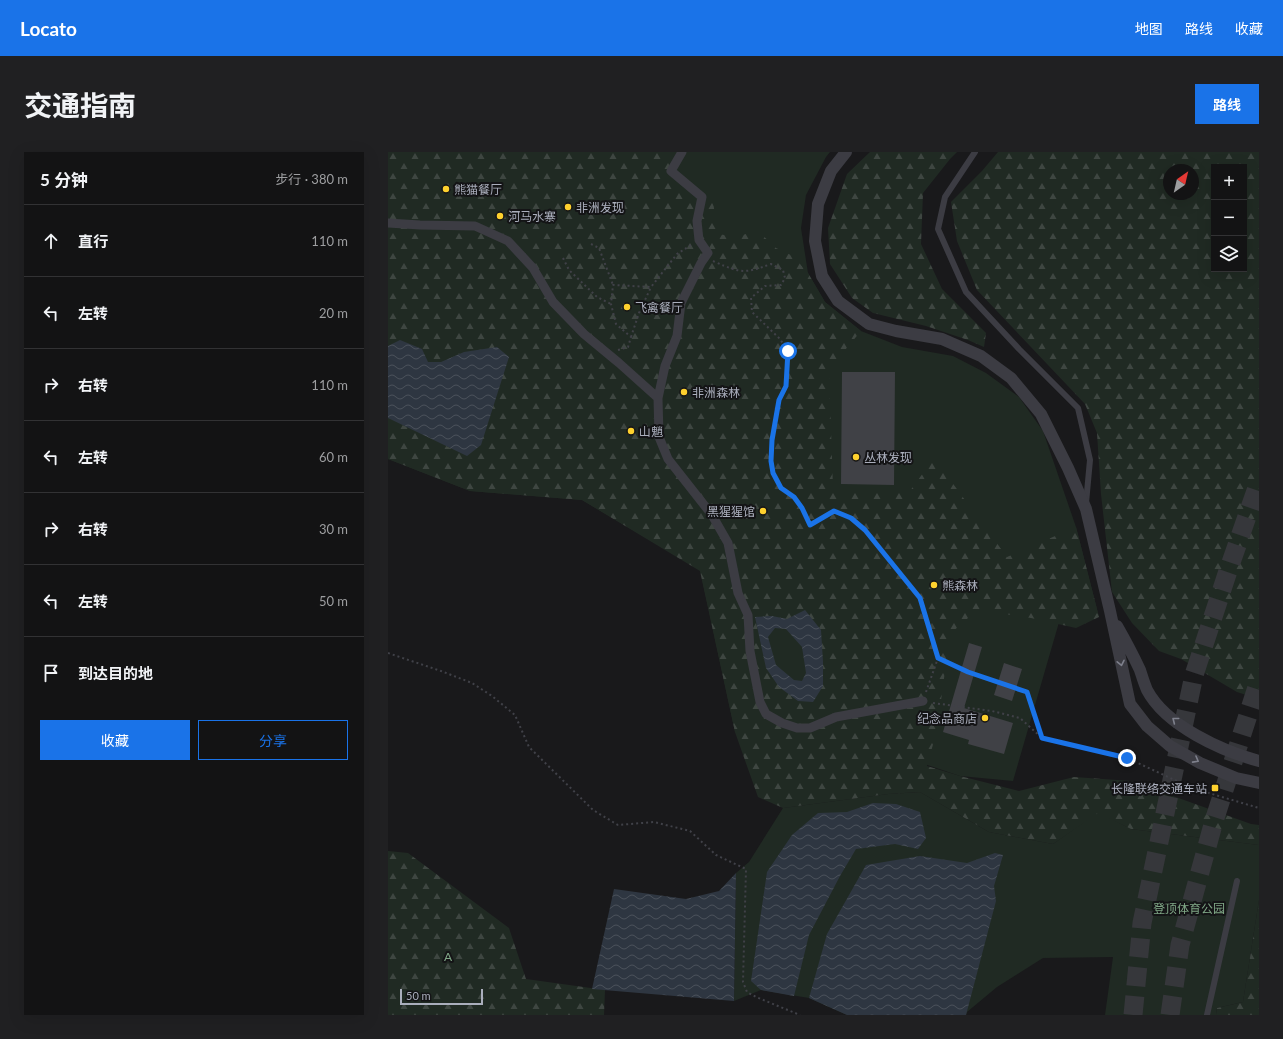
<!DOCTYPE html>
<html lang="zh">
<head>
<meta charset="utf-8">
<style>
	:root { --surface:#131314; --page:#202022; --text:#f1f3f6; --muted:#9d9ea0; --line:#323234; --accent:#1a73e8 }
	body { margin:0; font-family:Lato,"Noto Sans SC",sans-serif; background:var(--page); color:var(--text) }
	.controls { position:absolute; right:12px; top:12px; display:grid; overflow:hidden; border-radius:0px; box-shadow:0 4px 16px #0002 }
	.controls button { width:36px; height:36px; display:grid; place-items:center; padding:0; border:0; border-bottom:1px solid var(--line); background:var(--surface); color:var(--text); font:20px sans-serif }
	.compass { position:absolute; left:775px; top:12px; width:36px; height:36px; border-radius:50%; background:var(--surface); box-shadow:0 4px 16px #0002; rotate:34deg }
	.scale { position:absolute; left:12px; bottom:10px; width:83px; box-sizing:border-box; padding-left:4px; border:2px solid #aaaebc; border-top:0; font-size:11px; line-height:14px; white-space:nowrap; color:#aaaebc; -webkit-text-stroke:3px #141416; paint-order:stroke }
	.stop { position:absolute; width:12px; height:12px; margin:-9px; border:3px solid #1a73e8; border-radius:50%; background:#fff }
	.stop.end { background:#1a73e8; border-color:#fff; box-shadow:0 1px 4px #0008 }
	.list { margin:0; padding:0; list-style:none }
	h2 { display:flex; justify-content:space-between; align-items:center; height:52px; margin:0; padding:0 16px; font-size:17px }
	h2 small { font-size:13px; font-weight:400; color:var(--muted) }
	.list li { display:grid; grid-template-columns:26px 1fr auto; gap:12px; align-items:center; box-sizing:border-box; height:72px; padding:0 16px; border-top:1px solid var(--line) }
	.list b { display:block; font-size:15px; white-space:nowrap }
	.list em { font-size:13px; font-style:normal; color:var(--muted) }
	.actions { display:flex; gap:8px; padding:12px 16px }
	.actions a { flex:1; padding:9px 0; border:1px solid var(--accent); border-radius:0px; text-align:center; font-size:14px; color:var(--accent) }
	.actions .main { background:var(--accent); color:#fff }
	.icon { flex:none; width:22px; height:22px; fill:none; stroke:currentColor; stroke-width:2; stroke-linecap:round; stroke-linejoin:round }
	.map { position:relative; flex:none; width:871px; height:863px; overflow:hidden; border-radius:0px }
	header { display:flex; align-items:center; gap:24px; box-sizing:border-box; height:56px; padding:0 20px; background:var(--accent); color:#fff }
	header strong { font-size:19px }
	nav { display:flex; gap:22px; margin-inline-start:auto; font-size:14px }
	.intro { display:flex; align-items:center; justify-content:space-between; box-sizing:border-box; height:96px; padding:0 24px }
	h1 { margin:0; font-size:28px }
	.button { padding:10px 18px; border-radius:0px; background:var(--accent); color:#fff; font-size:14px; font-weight:700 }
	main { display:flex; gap:24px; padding:0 24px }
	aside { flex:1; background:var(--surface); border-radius:0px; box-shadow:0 4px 16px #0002 }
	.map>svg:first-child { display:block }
	.green { fill:#202a23 }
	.forest { fill:url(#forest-firs); fill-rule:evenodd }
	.water { fill:url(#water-waves); fill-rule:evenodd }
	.building { fill:#404146 }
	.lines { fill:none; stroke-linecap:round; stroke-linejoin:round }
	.trunk-tunnel { stroke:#36373b; stroke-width:19; stroke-dasharray:19 10; stroke-linecap:butt }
	.path { stroke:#404148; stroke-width:2; stroke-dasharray:2 3; stroke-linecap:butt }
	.service { stroke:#3c3c43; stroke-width:6 }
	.pedestrian { stroke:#3c3c43; stroke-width:9 }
	.minor { stroke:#3c3c43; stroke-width:12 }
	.oneway { stroke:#7e808c }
	.route { stroke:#1a73e8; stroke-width:5 }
	.poi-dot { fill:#fed12e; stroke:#141416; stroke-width:1.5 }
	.labels { text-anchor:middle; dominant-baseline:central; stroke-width:4; stroke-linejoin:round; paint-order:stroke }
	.poi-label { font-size:12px; fill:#aaaebc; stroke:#141416; text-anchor:start }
	.park-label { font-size:12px; fill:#80a887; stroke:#141416 }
</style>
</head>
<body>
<header>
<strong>Locato</strong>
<nav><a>地图</a><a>路线</a><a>收藏</a></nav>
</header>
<div class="intro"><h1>交通指南</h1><a class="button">路线</a></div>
<main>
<aside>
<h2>5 分钟<small>步行 · 380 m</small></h2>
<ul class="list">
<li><svg class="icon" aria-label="ahead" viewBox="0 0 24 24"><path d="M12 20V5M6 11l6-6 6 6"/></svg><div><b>直行</b></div><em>110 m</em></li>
<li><svg class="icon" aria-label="left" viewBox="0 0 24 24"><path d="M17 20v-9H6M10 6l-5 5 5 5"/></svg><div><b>左转</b></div><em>20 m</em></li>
<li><svg class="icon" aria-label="right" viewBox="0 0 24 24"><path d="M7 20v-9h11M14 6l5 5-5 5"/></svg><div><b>右转</b></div><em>110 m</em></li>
<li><svg class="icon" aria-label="left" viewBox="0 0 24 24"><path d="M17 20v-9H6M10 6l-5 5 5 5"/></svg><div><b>左转</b></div><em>60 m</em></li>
<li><svg class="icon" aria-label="right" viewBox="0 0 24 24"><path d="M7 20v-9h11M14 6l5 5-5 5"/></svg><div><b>右转</b></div><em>30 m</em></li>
<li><svg class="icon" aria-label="left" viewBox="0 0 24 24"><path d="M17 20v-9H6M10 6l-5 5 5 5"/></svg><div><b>左转</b></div><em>50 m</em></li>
<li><svg class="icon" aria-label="arrive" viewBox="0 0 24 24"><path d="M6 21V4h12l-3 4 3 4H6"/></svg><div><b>到达目的地</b></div></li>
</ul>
<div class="actions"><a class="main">收藏</a><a>分享</a></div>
</aside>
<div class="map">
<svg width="871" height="863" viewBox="0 0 871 863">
	<defs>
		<pattern id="forest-firs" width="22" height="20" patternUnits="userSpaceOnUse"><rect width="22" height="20" fill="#202a23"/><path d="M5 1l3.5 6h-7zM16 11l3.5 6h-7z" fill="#3e4641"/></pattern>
		<pattern id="water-waves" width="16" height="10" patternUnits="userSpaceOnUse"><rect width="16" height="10" fill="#2e3641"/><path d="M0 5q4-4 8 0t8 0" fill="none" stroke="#4a515a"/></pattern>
	</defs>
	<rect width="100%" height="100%" fill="#19191b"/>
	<path class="green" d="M0,0h442l-4,5 -20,38 -5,33 7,45 17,29 36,29 41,16 51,9 33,17 33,24 24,34 33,96 23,90 -37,-5 -49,169 -53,-5 -86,-29 -111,4 -28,-19 -35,-162 -118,-70 -112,-9 -82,-32z
		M532,640l69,40 64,12 45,-32 33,17 128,16v55l-16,102 -26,6 -1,7h-111l8,-58 -70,1 -46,29 -30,25 -1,3h-119l-38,-17 -48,-8 -27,11 2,-128 13,-11 34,-54 105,-14z"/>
	<path class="forest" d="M0,0h299l-10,17 36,33 5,32 19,3 20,-7 19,18 17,8 15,17 17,29 36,29 -32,38 4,120 77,2 24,-33 73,99 69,-30 23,90 -23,11 -45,-10 -54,-8 -27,24 -13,96 -10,36 33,10 59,15 55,-14 57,4 120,43 8,1v20l-128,-16 -33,-16 -45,31 -64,-12 -69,-40 -32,2 -105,14 -25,-11 -23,-65 -35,-161 -118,-71 -112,-9 -82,-32v-41l79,38 -3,-104 -23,10h-13l-6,-13 -21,-9 -13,6zM384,464l15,3 36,43 -25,39 -32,-33 -11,-50z
		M482,0h87l-7,7 -27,34 -2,51 21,45 44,44 -2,14 -16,-7 -42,-14 -53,-13 -21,-15 -22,-34 -2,-36 19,-54z
		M610,0h261v547l-22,-7 -56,-33 -22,-8 -27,-28 -20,-31 -11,-98 -4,-61 -12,-29 -108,-114 -20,-49 -6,-39 31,-31zM826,15h30v102h-30zM781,18h24v24h-24z
		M0,699l20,2 101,75 17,51 79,11 -1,25h-216z
		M871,748v115h-43l1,-7 26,-6z"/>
	<path class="water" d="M12,188l22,9 6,13h13l23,-10 33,-5 12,10 -28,88 -14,11 -79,-38v-72z
		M417,458l16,20 2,32v24l-10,16 -15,-1 -19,-14 -13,-19 -11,-51 17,-1 15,3zM387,476l11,1 16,18 4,26 -4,8 -8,-1 -18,-15 -8,-28z
		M485,651l23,1 24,8 6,26 -8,11 -23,-5 -39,5 -16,27 -31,59 -15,61 -33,-6 -10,-9 16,-109 25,-37 26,-22 29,-1z
		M607,701l8,2 -9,31 2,15 -30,114h-119l-38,-17 18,-64 39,-69 54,-9 47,7z
		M348,721l-2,128 -142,-12 22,-100 72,10 33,-8z"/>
	<path class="building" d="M454,220h53l-1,113 -53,-1z
		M581,491l13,4 -18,61 49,15 -9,31 -36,-10 1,-4 -26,-8z
		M616,511l18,6 -10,32 -18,-6z"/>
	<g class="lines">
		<path class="trunk-tunnel" d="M745,863l9,-92 52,-248 33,-101 32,-92
			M782,863l10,-70 34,-124 45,-140"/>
		<path class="path" d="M203,92l8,4 14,37
			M175,106l6,12 28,27 14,7
			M325,109l2,1c26,11 29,12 56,2l12,6 2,8 -4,7 -16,1 -14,12 1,14 28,27 8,12 -2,35 -7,15 -7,39 -1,21 2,12 8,14 13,10 9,11 7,17 24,-14 17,7 14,12 55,68 18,60
			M243,185l8,-24 12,-26
			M230,198l10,-3 3,-10 -15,-13 -5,-20 2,-19 38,2 26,-33 14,-9
			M0,501l53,18 31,12 20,13 23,19 14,32 64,63 25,15 36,-3 36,9 26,24 30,14 -3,113 4,10 9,5 44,18
			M538,540l12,-34 31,14 58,20 15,46 85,20 65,30 67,20
			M545,551l59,8 28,7 22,20"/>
		<path class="service" d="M587,0l-30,45 -7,32 28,63 53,57 59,59 12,52 -4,43
			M819,863l30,-134"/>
		<path class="pedestrian" d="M294,0l-11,19 31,26 -5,24 2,19 9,13 -7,10 -20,40 -4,33 -12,30 -7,32 1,39 9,22 44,56 16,28 10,50 10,22 2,36 10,51 6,12 16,9 15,5h13l26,-11 87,-16
			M0,71l32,2 55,1 33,15 25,27 20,34 31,32 35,29 39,35"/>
		<path class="minor" d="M458,0l-15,19 -13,33 -3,37 7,35 16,25 31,23 27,7 46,8 39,17 30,22 30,36 27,54 18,41 24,102 20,93 17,22 23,20 30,17 36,15 23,5
			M729,474c8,14 16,29 23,44 2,6 4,13 7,20 19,36 75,61 112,71"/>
	</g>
	<defs><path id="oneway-chevron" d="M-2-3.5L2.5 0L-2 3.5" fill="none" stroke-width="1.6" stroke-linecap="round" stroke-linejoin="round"/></defs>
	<g class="oneway">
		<use href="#oneway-chevron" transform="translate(733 511) rotate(78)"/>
		<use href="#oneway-chevron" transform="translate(787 568) rotate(-142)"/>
		<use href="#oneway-chevron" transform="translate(808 608) rotate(29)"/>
	</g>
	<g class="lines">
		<path class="route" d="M400,199l-2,35 -7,14 -7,40 -1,21 2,12 8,15 13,9 8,11 8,17 24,-14 17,7 14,12 55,68 18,60 30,14 59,20 15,46 85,20"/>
	</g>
	<g class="poi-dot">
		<circle cx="58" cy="37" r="4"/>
		<circle cx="180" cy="55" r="4"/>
		<circle cx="112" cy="64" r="4"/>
		<circle cx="239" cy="155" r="4"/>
		<circle cx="296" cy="240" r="4"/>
		<circle cx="243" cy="279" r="4"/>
		<circle cx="468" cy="305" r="4"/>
		<circle cx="375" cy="359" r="4"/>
		<circle cx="546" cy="433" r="4"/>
		<circle cx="597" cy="566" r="4"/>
		<rect x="823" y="632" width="8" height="8" rx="2"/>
	</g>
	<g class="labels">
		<g class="poi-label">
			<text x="66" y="37">熊猫餐厅</text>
			<text x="188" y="55">非洲发现</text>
			<text x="120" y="64">河马水寨</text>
			<text x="247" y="155">飞禽餐厅</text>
			<text x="304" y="240">非洲森林</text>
			<text x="251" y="279">山魈</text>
			<text x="476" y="305">丛林发现</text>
			<text x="367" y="359" text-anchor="end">黑猩猩馆</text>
			<text x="554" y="433">熊森林</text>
			<text x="589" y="566" text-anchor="end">纪念品商店</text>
			<text x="819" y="636" text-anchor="end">长隆联络交通车站</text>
		</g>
		<g class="park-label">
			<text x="801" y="756">登顶体育公园</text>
			<text x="60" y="804">A</text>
		</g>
	</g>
</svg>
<div class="controls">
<button>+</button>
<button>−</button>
<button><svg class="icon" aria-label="layers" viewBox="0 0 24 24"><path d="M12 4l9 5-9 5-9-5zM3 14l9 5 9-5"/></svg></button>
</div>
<svg class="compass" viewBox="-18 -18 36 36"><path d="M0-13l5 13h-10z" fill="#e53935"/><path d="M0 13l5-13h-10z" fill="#9d9ea0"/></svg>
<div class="scale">50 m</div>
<div class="stop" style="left:400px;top:199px"></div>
<div class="stop end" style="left:739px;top:606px"></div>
</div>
</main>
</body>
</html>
